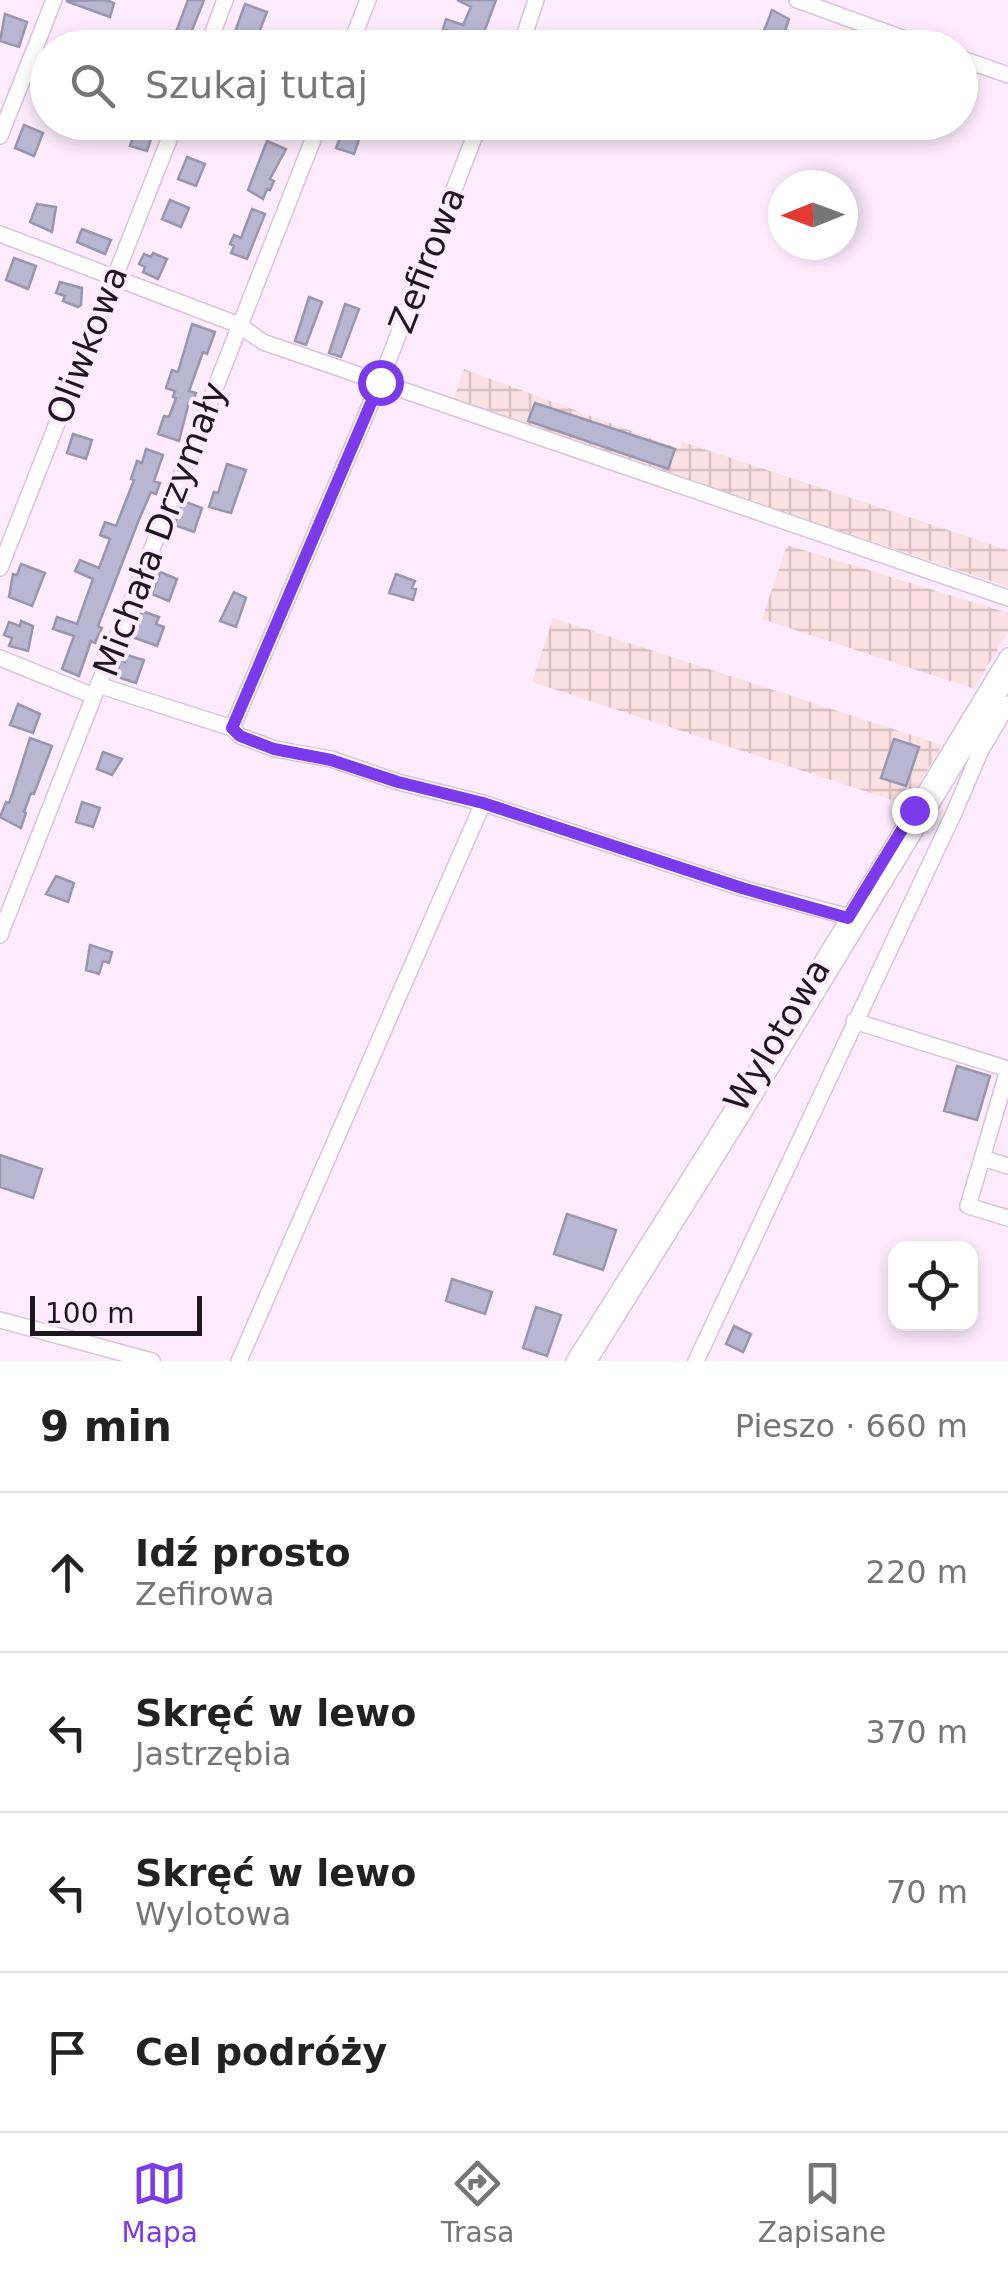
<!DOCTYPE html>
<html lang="pl">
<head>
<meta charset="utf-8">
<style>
	:root { --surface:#fff; --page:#f6f6f6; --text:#222; --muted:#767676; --line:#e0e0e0; --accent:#7c3aed }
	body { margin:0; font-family:"DejaVu Sans",sans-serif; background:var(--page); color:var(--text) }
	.controls { position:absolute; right:30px; bottom:30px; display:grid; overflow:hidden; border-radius:20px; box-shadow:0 5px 15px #0003 }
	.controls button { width:90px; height:90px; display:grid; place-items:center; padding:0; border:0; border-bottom:2px solid var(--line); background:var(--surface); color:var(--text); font:50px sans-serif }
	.compass { position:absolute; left:768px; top:170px; width:90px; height:90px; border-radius:50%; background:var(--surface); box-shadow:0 5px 15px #0003; rotate:269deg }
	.scale { position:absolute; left:30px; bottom:25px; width:172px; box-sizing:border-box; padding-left:10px; border:5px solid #1f171f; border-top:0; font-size:28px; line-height:35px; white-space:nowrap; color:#1f171f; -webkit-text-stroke:8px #feecfe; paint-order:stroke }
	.stop { position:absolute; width:30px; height:30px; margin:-22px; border:8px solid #7c3aed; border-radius:50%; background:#fff }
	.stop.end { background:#7c3aed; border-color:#fff; box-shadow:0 2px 10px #0008 }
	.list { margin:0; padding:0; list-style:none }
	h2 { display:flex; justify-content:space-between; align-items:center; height:130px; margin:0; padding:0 40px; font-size:42px }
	h2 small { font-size:32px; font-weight:400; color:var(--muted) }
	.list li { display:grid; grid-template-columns:65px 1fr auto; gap:30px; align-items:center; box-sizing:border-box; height:160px; padding:0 40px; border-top:2px solid var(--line) }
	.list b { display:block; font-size:38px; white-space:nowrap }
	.list p { margin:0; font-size:32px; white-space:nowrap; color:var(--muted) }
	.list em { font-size:32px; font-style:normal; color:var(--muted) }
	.icon { flex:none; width:55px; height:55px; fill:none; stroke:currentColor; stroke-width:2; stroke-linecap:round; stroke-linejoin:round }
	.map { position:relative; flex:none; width:1008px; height:1361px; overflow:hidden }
	.search { position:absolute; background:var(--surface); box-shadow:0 5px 15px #0003; left:30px; right:30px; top:30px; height:110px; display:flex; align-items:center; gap:25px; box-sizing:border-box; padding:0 35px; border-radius:55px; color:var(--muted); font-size:38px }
	.sheet { height:770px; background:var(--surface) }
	nav { display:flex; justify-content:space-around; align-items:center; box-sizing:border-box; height:140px; border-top:2px solid var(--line); background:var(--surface); font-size:28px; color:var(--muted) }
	nav a { display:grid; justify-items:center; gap:5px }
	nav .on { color:var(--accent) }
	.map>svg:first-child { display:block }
	.industrial { fill:url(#industrial-grid) }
	.building { fill:#b9b6d1; stroke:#9895af; stroke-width:2.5 }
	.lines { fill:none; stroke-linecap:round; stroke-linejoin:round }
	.minor-casing { stroke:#d8c3d9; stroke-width:18 }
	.minor { stroke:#fff; stroke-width:15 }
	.route { stroke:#7c3aed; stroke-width:12 }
	.labels { text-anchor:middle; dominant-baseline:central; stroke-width:8; stroke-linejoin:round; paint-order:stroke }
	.street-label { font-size:35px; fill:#1f171f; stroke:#feecfe }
</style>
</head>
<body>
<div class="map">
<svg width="1008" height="1361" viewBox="0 0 1008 1361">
	<defs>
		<pattern id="industrial-grid" width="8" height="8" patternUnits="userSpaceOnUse" patternTransform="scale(2.5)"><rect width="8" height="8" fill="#fce1e4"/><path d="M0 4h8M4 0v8" fill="none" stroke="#d8c0c3"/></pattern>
	</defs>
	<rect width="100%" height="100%" fill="#feecfe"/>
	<path class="industrial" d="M464,369l216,80 3,-7 325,108v37l-555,-186z
		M787,545l221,68v19l-34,57 -212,-70z
		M553,618l389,127 -35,60 -375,-123z"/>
	<path class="building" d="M106,0l8,3 -4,14 -44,-16z
		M188,0h16l-19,48h-15z
		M457,0h39l-12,32 23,7 -3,9h-22l1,-5 -40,-14 3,-10 17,6 8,-18z
		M245,4l22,8 -14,36h-24z
		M772,10l17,9 -7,21 -7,-3 -2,6 -12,-4z
		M5,14l22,8 -8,25 -19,-6z
		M137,124l17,6 -7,21 -17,-5z
		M24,125l19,8 -9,23 -19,-8z
		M345,125l17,6 -8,23 -18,-6z
		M267,141l19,8 -16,30 4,2 -4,9 -3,-1 -4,10 -15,-9z
		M187,157l18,7 -9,22 -18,-7z
		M170,200l19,8 -8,19 -19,-8z
		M37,204l19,3 -4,25 -22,-10z
		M252,209l13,5 -18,45 -16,-6 3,-7 -4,-2 4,-9 7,3z
		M82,229l29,11 -6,14 -28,-12z
		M153,253l14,6 -9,20 -15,-7 2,-5 -6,-3 5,-10 7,3z
		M14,258l22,8 -8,23 -22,-9z
		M60,282l22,6 -1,17 -3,2 -15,-6 2,-5 -9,-3z
		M309,297l13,5 -16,43 -11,-4z
		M345,304l14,5 -18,48 -12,-4z
		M192,324l23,8 -8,22 -4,-2 -14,39 7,2 -4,10 -3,-1 -10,39 -21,-7 6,-18 5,1 7,-19 -3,-1 2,-6 -9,-3 6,-18 6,2z
		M535,403l140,46 -7,20 -140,-48z
		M73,434l19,6 -6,19 -19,-6z
		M146,449l17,6 -9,26 6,2 -4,11 -5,-2 -13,30 -40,104 4,2 -7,15 -4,-2 -12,35 -17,-7 12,-33 -21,-7 4,-12 20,7 16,-45 -18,-8 5,-11 19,8 11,-29 -10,-4 5,-13 11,4 18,-46 -3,-1 6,-18 5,2z
		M227,464l19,6 -15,43 -22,-6 5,-15 4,1z
		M183,501l19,7 -8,24 -20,-7z
		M21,564l24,9 -13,33 -23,-9 4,-23 4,1z
		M160,572l17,7 -8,22 -17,-7z
		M396,574l19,7 -3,7 4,1 -3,11 -24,-7z
		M234,592l12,6 -10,29 -16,-6z
		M142,611l17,6 -3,7 8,3 -7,19 -25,-9z
		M21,621l12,5 -5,25 -19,-5 3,-8 -8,-3 5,-13 11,4z
		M127,655l17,5 -8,23 -19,-6 3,-17 5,2z
		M18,704l22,10 -7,19 -23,-8z
		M30,738l22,8 -18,48 -3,-1 -7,19 2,1 -5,15 -21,-11 6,-15 3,1 2,-5z
		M894,739l25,8 -13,39 -25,-8z
		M103,752l19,7 -10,16 -15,-6z
		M82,802l18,6 -7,19 -17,-5z
		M56,876l18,7 -6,19 -22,-8z
		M90,945l22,7 -3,11 -6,-2 -4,13 -13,-4z
		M957,1066l33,10 -13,44 -33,-9z
		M0,1155l42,14 -9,29 -33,-11z
		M567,1214l49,16 -13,40 -49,-16z
		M452,1279l40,13 -7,22 -39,-13z
		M536,1307l25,8 -14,41 -24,-8z
		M734,1326l17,8 -8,18 -17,-8z"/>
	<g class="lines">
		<defs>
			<path id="minor" d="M797,0l133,48
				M207,48l18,-48
				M349,48l19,-48
				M520,48l16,-48
				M960,58l48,17
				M0,136l54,-136
				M0,234l239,91 24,17 745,256
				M0,568l176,-446
				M0,658l94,38
				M98,685l134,43 8,8 35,13 56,10 67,23 85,21 259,85 107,29
				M232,728l148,-346 100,-260
				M0,935l320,-813
				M854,1021l154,48
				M1008,1070l-40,136 40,12
				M982,1158l26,8
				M0,1320l152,41
				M239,1361l244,-558
				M574,1361l149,-236 285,-469
				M589,1361l157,-252 262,-431
				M696,1361l258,-548 26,-61 28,-48"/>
		</defs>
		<use href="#minor" class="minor-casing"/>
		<use href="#minor" class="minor"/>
	</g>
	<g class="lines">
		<path class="route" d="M380,382l-148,346 8,8 34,13 57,11 67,22 85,21 259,85 106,30 66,-108"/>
	</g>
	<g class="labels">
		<g class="street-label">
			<text transform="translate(427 260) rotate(-69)">Zefirowa</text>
			<text transform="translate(87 345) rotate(-69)">Oliwkowa</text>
			<text transform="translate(160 529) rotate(-69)">Michała Drzymały</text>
			<text transform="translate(777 1035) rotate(-59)">Wylotowa</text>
		</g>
	</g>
</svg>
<div class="controls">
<button><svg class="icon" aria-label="locate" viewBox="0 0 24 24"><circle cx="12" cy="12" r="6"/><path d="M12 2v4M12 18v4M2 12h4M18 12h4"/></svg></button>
</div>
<svg class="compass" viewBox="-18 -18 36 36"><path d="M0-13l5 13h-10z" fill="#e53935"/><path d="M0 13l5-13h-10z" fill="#767676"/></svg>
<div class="scale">100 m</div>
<div class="stop" style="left:380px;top:382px"></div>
<div class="stop end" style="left:914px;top:810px"></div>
<div class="search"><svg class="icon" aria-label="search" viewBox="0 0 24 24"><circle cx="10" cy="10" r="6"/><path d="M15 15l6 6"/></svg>Szukaj tutaj</div>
</div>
<section class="sheet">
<h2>9 min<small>Pieszo · 660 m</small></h2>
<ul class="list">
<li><svg class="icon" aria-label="ahead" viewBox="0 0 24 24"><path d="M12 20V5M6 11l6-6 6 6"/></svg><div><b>Idź prosto</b><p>Zefirowa</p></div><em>220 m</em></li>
<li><svg class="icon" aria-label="left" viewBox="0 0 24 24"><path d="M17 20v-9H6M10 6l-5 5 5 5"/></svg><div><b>Skręć w lewo</b><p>Jastrzębia</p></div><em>370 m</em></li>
<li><svg class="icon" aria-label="left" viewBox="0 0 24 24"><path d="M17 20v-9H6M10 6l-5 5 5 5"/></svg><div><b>Skręć w lewo</b><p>Wylotowa</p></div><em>70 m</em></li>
<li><svg class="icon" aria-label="arrive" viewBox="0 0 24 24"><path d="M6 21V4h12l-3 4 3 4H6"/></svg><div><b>Cel podróży</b></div></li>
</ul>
</section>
<nav>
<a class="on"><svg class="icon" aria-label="map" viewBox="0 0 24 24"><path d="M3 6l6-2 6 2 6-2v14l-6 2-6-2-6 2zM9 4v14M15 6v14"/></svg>Mapa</a>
<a><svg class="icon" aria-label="directions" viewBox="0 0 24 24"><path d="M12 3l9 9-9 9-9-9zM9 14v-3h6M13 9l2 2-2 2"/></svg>Trasa</a>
<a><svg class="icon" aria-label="saved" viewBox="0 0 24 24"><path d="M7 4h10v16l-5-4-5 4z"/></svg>Zapisane</a>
</nav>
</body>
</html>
